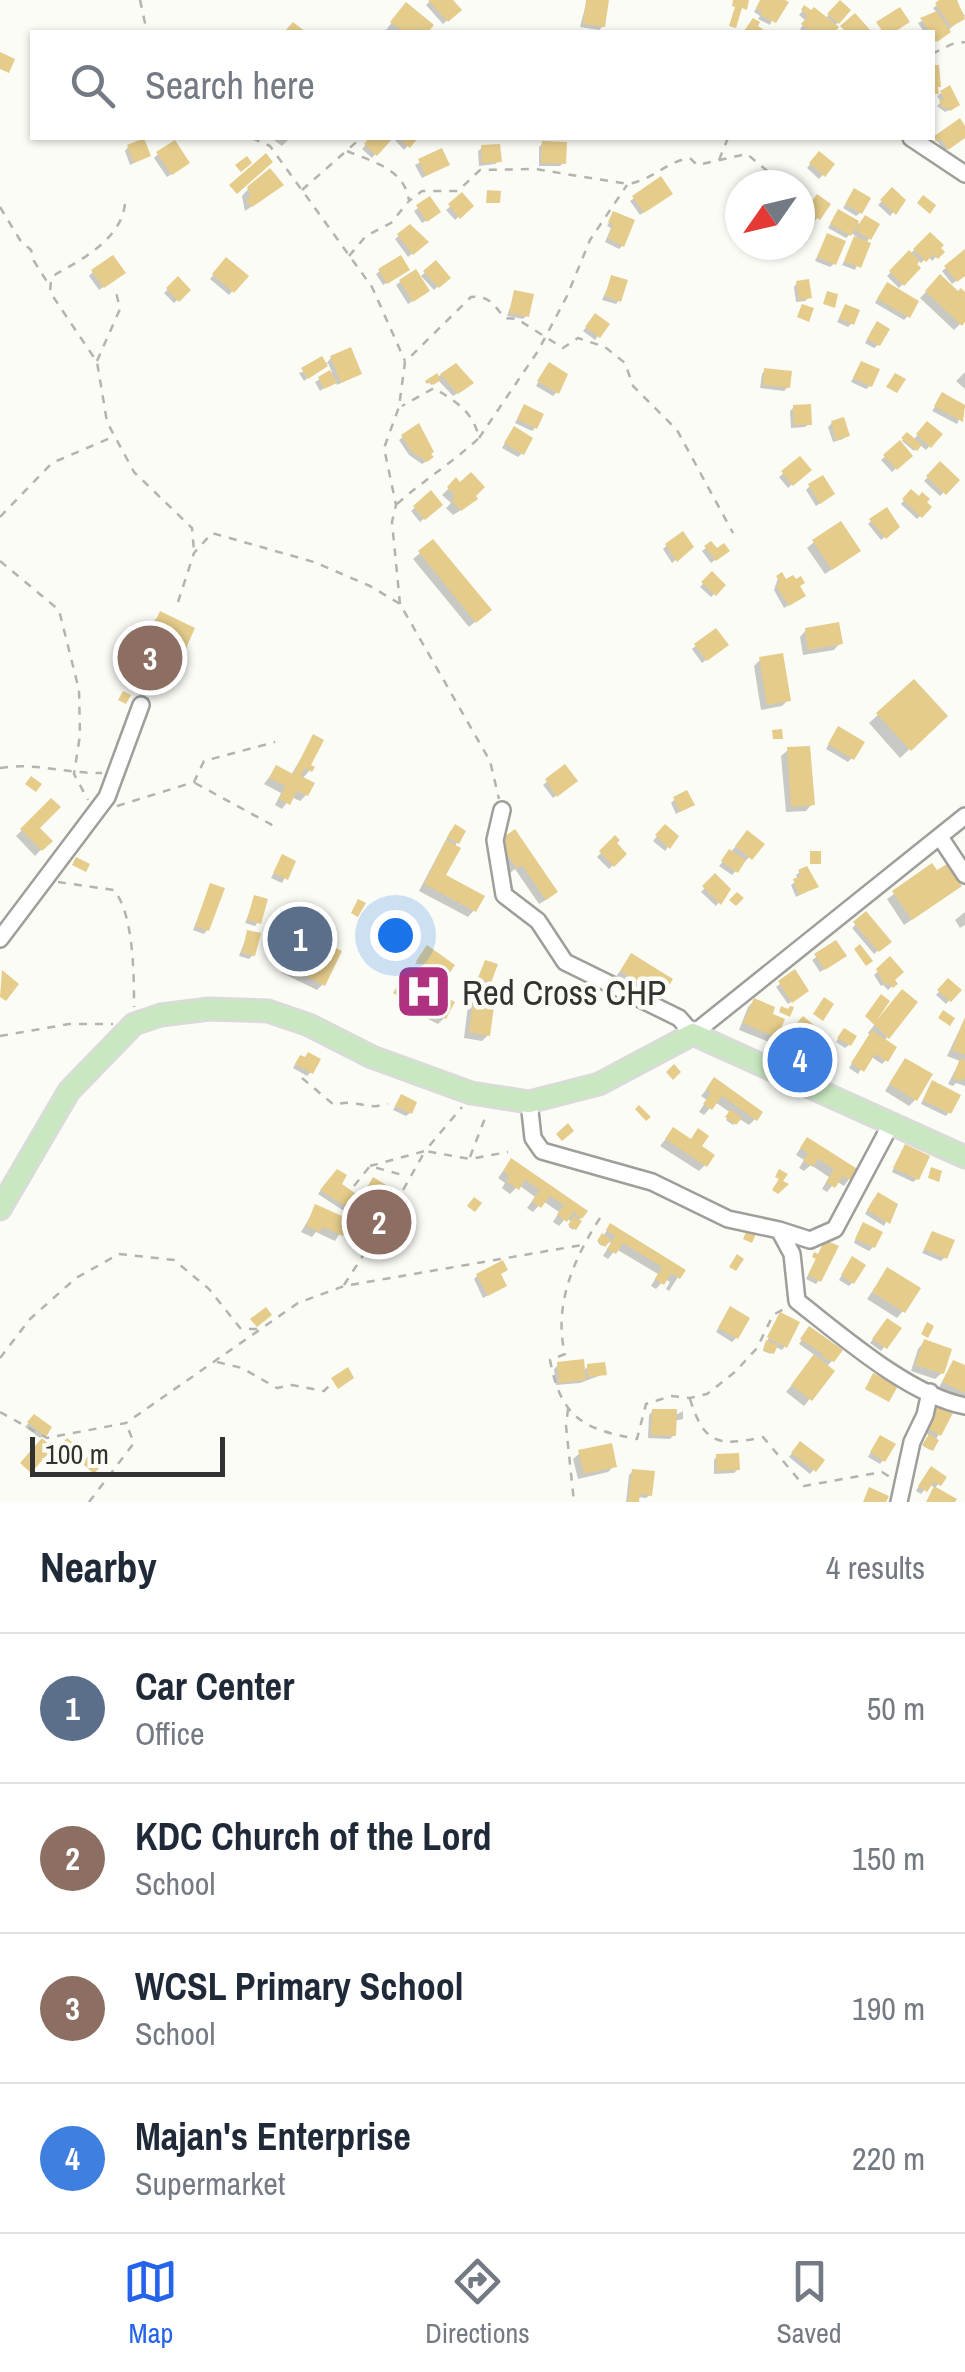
<!DOCTYPE html>
<html lang="en">
<head>
<meta charset="utf-8">
<style>
	:root { --surface:#fff; --page:#f2f2f3; --text:#1f2937; --muted:#747a83; --line:#e0e1e3; --accent:#2563eb }
	body { margin:0; font-family:"Archivo Narrow",sans-serif; background:var(--page); color:var(--text) }
	.compass { position:absolute; left:725px; top:170px; width:90px; height:90px; border-radius:50%; background:var(--surface); box-shadow:0 2px 8px #0004; rotate:236deg }
	.scale { position:absolute; left:30px; bottom:25px; width:195px; box-sizing:border-box; padding-left:10px; border:5px solid #323230; border-top:0; font-size:28px; line-height:35px; white-space:nowrap; color:#323230; -webkit-text-stroke:8px #fbfcf6; paint-order:stroke }
	.you { position:absolute; left:395px; top:935px; width:35px; height:35px; margin:-25px; border:8px solid #fff; border-radius:50%; background:#1a73e8; box-shadow:0 0 0 15px #1a73e833 }
	.badge { display:grid; place-items:center; width:65px; height:65px; border-radius:50%; background:var(--accent); color:#fff; font-size:32px; font-weight:700 }
	.pin { position:absolute; translate:-50% -50%; border:5px solid #fff; box-shadow:0 2px 10px #0006 }
	.list { margin:0; padding:0; list-style:none }
	h2 { display:flex; justify-content:space-between; align-items:center; height:130px; margin:0; padding:0 40px; font-size:42px }
	h2 small { font-size:32px; font-weight:400; color:var(--muted) }
	.list li { display:grid; grid-template-columns:65px 1fr auto; gap:30px; align-items:center; box-sizing:border-box; height:150px; padding:0 40px; border-top:2px solid var(--line) }
	.list b { display:block; font-size:38px; white-space:nowrap }
	.list p { margin:0; font-size:32px; white-space:nowrap; color:var(--muted) }
	.list em { font-size:32px; font-style:normal; color:var(--muted) }
	.icon { flex:none; width:55px; height:55px; fill:none; stroke:currentColor; stroke-width:2; stroke-linecap:round; stroke-linejoin:round }
	.map { position:relative; flex:none; width:965px; height:1502px; overflow:hidden }
	.search { position:absolute; background:var(--surface); box-shadow:0 2px 8px #0004; left:30px; right:30px; top:30px; height:110px; display:flex; align-items:center; gap:25px; box-sizing:border-box; padding:0 35px; border-radius:0px; color:var(--muted); font-size:38px }
	.sheet { height:730px; background:var(--surface) }
	nav { display:flex; justify-content:space-around; align-items:center; box-sizing:border-box; height:140px; border-top:2px solid var(--line); background:var(--surface); font-size:28px; color:var(--muted) }
	nav a { display:grid; justify-items:center; gap:5px }
	nav .on { color:var(--accent) }
	.map>svg:first-child { display:block }
	.shadow { fill:#0003 }
	.building { fill:#e5cc8b }
	.lines { fill:none; stroke-linecap:round; stroke-linejoin:round }
	.minor-casing { stroke:#9e9f9a; stroke-width:20 }
	.major-casing { stroke:#dadada; stroke-width:25 }
	.path { stroke:#b3b3af; stroke-width:2.5; stroke-dasharray:8 8; stroke-linecap:butt }
	.minor { stroke:#fff; stroke-width:15 }
	.major { stroke:#c9e8c2; stroke-width:20 }
	.labels { text-anchor:middle; dominant-baseline:central; stroke-width:9; stroke-linejoin:round; paint-order:stroke }
	.poi-label { font-size:35px; fill:#323230; stroke:#fbfcf6; text-anchor:start }
</style>
</head>
<body>
<div class="map">
<svg width="965" height="1502" viewBox="0 0 965 1502">
	<rect width="100%" height="100%" fill="#fbfcf6"/>
	<path class="shadow" d="M431,0h19l9,10 -16,14 -17,-19z
		M587,0h19l-3,26 -4,4 -19,-3z
		M761,0h19l-10,25 -12,-6 2,-3 -6,-4z
		M944,0h10l11,16 -33,28v-12h-8l-6,-9 19,-10 -4,-5z
		M840,3l8,7 -18,22h-26l-4,-3 6,-8 -7,-6 6,-7 20,11z
		M400,12l31,13 -6,7h-36l-3,-2z
		M941,93l13,15 -9,4 -8,-6 4,-4 -4,-6z
		M965,130l-1,8 -20,13 -7,-10 -6,1z
		M271,138h19l-8,8z
		M372,138h17l-17,20 -10,-9z
		M393,138h22l-11,12z
		M543,143l20,20 -3,3h-21v-19z
		M128,147l20,9 -18,9 -5,-14z
		M482,148l17,13 -4,3 -16,2 -1,-15z
		M441,151l6,14 -25,13 -7,-13z
		M158,154l26,12 -17,11 -13,-19z
		M819,154l13,11 -13,14 -12,-11z
		M248,189l26,2 -29,20 -3,-15z
		M892,191l11,10 -13,15 -12,-11z
		M851,195l9,18 -4,3 -13,-8z
		M462,196l9,10 -16,14 -9,-10z
		M666,197l-26,18 -10,-14 4,-3z
		M429,199l5,17 -12,7 -8,-12z
		M814,201l14,4 -14,17 -10,-7z
		M839,212l21,12 9,14 -14,32 -13,-5 15,-28 -6,-4 -5,5 -18,-10z
		M614,214l8,32 -3,3 -14,-7 6,-14 -4,-2z
		M410,227l15,15 -17,15 -13,-18z
		M930,235l11,17 -9,9 -4,-5 -7,7 -3,-3 -5,4 5,4 -19,20 -12,-12z
		M827,236l7,28 -4,3 -15,-6z
		M965,252v22l-13,10 -10,-13z
		M226,260l19,16 -16,19 -19,-16z
		M435,263l13,14 -14,13 -13,-14z
		M380,271l23,2 -20,12 -7,-11z
		M93,272l26,4 -20,14 -10,-14z
		M612,278l7,22 -3,4 -14,-4z
		M940,278l25,19v22l-11,11 -34,-32z
		M178,280l10,10 -14,13 -10,-10z
		M400,282l23,12 -15,10 -12,-19z
		M797,283l12,14 -4,4 -9,1 -2,-15z
		M883,289l25,27 -4,4 -29,-17z
		M515,293l12,22 -4,4 -16,-3z
		M846,306l6,17 -4,4 -11,-5z
		M592,320l6,16 -3,4 -12,-9z
		M873,328l5,17 -4,3 -9,-5z
		M331,358l28,16 -22,11 -2,-5 -15,11 -5,-9 17,-10 -4,-9 -24,18 -5,-8 26,-8z
		M456,366l12,21 -15,9 -15,-16 -7,5 -2,-3z
		M858,368l12,18 -4,3 -15,-7z
		M546,369l11,23 -4,4 -17,-10z
		M765,370l23,17 -4,4 -24,-3 2,-14z
		M965,372v17l-9,-8z
		M943,395l22,12 -8,17 -25,-13z
		M524,407l11,21 -3,3 -17,-8z
		M794,407l15,17 -4,3 -14,1 -1,-17z
		M832,423l15,13 -4,3 -10,3 -5,-15z
		M928,424l12,10 -14,16 -7,-6 -5,7 -12,-10 5,-6 6,5z
		M511,433l11,20 -4,4 -16,-9z
		M403,437l24,24 -5,3 -13,-9 -10,-15z
		M900,444l10,11 -18,17 -11,-12z
		M800,459l9,11 -21,18 -9,-11z
		M940,465l16,15 -16,16 -16,-15z
		M456,481l10,26 -13,8 -7,-7 5,-5 -9,-8z
		M810,486l18,12 -12,8 -10,-16z
		M911,492l18,15 -12,12 -16,-15z
		M431,494l9,11 -20,17 -9,-11z
		M871,521l26,5 -16,14 -13,-16z
		M433,542l49,74 -13,11 -56,-68z
		M814,542l37,15 -26,17 -18,-26z
		M711,544l12,10 -12,9 -9,-12z
		M666,546l25,1 -19,16 -9,-14z
		M712,574l11,11 -12,12 -11,-10z
		M778,578l20,9 1,12 -15,9 -10,-18z
		M161,614l15,50 -6,6 -5,16 -8,8 -26,-12 11,-16 -8,-4 18,-39z
		M806,630l34,13 -6,7 -31,5 -3,-18z
		M696,646l26,2 -20,15 -10,-14z
		M760,660l28,40 -6,6 -21,4 -7,-44z
		M914,682l31,34 -45,42 -31,-35z
		M835,733l17,25 -4,4 -22,-13z
		M314,737l-6,29 2,4 -8,9 4,16 -6,6 -9,-4 -9,12 -7,-4 6,-12 -17,-9 12,-16 15,7z
		M788,750l24,54 -6,7 -20,1 -5,-56z
		M565,767l7,17 -19,14 -10,-13z
		M674,800l18,5 -16,9 -5,-11z
		M51,801l-15,27 13,13 -14,15 -19,-20z
		M665,827l10,10 -10,14 -12,-10z
		M451,830l6,12 -14,34 31,34 -6,7 -49,-26z
		M514,833l35,65 -10,6 -24,-35 -5,4 -17,-24z
		M747,833l14,12 -29,30 -13,-9z
		M615,839l-1,4 10,11 -15,15 -12,-12z
		M282,857l11,5 -11,21 -11,-5z
		M932,867l21,25 -49,33 -17,-26z
		M800,872l16,15 -20,10 -5,-12 7,-5 -2,-5z
		M715,877l13,13 -12,16 -15,-14z
		M211,885l-4,45 -3,4 -11,-4z
		M255,898l3,24 -3,4 -10,-3z
		M292,906l9,22 -4,4 -10,-1 1,-21z
		M965,912v13l-5,3 -5,-8z
		M866,915l22,27 -14,12 -22,-26z
		M386,930l10,9 -9,10 -11,-8z
		M248,933l5,22 -4,4 -10,-3z
		M836,943l4,16 -20,13 -8,-12z
		M326,946l-3,38 -6,6 -35,-17 11,-15 19,9z
		M423,952l19,27 -4,4 -24,-17z
		M631,956l29,39 -6,7 -39,-24z
		M890,960l5,23 -7,7 -5,-5 -2,1 -7,-11z
		M485,963l4,18 -4,4 -9,-3z
		M794,973l9,21 -15,10 -12,-17z
		M948,981l10,9 -12,14 -10,-9z
		M418,986l26,32 -6,6 -34,-17z
		M476,991l12,44 -6,6 -18,-3 5,-41z
		M896,998l-9,39 -3,4 2,19 -4,4 -12,-8 -12,18 -9,-6 21,-33 -2,-2z
		M754,1001l21,35 -6,6 -30,-12 9,-23z
		M965,1018v68l-9,-3 -3,3 -5,-2 12,-23 -13,-5z
		M803,1019l9,8 -18,20 -8,-8z
		M841,1034l8,11 -4,3 -9,-6z
		M297,1061l14,11 -4,4 -14,-8z
		M900,1067l15,33 -6,6 -24,-15z
		M714,1080l41,39 -6,6 -11,-7 -5,7 -7,-5 5,-7 -16,-11 -11,13 -5,-3 8,-12 -6,-4z
		M929,1087l20,25 -3,4 -25,-12z
		M398,1101l12,12 -4,3 -13,-6z
		M673,1130l25,17 7,18 -6,6 -39,-25z
		M801,1147l54,24 -11,15 -8,-5 -9,11 -5,-3 7,-12 -18,-12 -7,6 -5,-3 5,-8 -8,-5z
		M902,1151l15,28 -4,3 -21,-10z
		M506,1167l79,44 -12,19 -4,-3 3,-5 -6,-4 -7,8 -6,-4 6,-10 -16,-11 -10,11 -6,-4 8,-11 -16,-12 -9,9 -8,-6 3,-5 -7,-5z
		M329,1179l26,17 -11,15 -26,-17z
		M373,1181l-7,45 -6,7 -14,-9 -11,17 -19,-9 -4,5 -11,-5 15,-25 31,15z
		M874,1198l21,7 -11,21 -19,-12z
		M610,1226l68,51 -9,14 -3,-2 4,-7 -5,-3 -9,10 -5,-3 7,-12 -42,-25 -8,10 -5,-3 8,-13 -4,-2 -5,5 -4,-3z
		M860,1229l13,18 -4,4 -15,-8z
		M932,1234l13,23 -4,4 -19,-8z
		M822,1246l-3,34 -3,4 -10,-5z
		M849,1263l3,20 -3,3 -10,-6z
		M887,1270l16,41 -6,7 -30,-19z
		M499,1275l1,14 -17,9 -9,-19 3,-3z
		M727,1313l9,25 -4,4 -16,-10z
		M777,1319l8,27 -3,4 -8,-4 -3,8 -8,-3z
		M884,1325l14,4 -17,22 -11,-8z
		M806,1333l26,28 -6,6 6,4 -28,35 -18,-14 30,-36 -17,-12z
		M924,1342l18,31 -7,6 -24,-8 7,-22z
		M953,1363l12,5v33l-27,-12z
		M558,1365l25,7 5,-6 16,8 -24,9 -24,2 -2,-16z
		M653,1411l21,5 9,-5v8l-9,2v14l-4,4 -22,-1 1,-23z
		M934,1412l5,22 -9,16 -7,-4 8,-10 -7,-3z
		M34,1417l10,18 -4,3 -15,-11z
		M67,1441l15,13 -10,12 -16,-13z
		M877,1442l6,18 -3,4 -12,-7z
		M800,1444l21,17 -11,13 -21,-17z
		M580,1453l34,13 -6,6 -30,7 -5,-20z
		M717,1456l21,13 -4,4 -20,1v-14z
		M633,1471l17,24 -4,3 -9,-1v5h-11l3,-27z
		M927,1473l16,5 -8,10 -6,-4 -8,10 -5,-3z"/>
	<path class="building" d="M428,0h25l9,10 -14,12z
		M586,0h23l-4,27 -22,-3z
		M733,0h16l-2,10 -5,-2 -6,20 -7,-2 6,-19 -3,-1z
		M760,0h25l4,2 -13,21 -16,-8 2,-3 -6,-4z
		M840,0l11,10 -12,14 -12,-10z
		M939,0h18l8,19 -14,8 -16,-24z
		M406,2l28,23 -6,7h-25l-13,-10z
		M804,5l7,5 3,-3 25,20 -4,5h-23l-11,-8 7,-8 -7,-6z
		M900,7l10,15 -16,10h-11l-7,-10z
		M937,11l14,21 -14,10 -17,-24z
		M855,13l17,19h-26l-6,-6z
		M753,18l7,4 -2,4 6,4 -1,2 -19,-1z
		M293,22l13,10h-22z
		M0,52l15,7 -6,14 -9,-4z
		M932,65h7l2,22h-3l1,7h-7z
		M950,85l10,20 -10,6 -2,-4 -4,2 -5,-8 5,-3 -4,-7z
		M960,118l5,8v12l-17,12 -7,-11 -4,3 -4,-5z
		M144,138l7,18 -17,7 -7,-18z
		M369,138h24l-16,18 -13,-12z
		M398,138h20l-8,10z
		M175,140l15,23 -18,12 -16,-23z
		M542,141l25,1 -1,22 -25,-1z
		M500,144l2,18 -20,1 -1,-18z
		M442,148l8,17 -24,11 -8,-17z
		M819,151l16,13 -10,13 -16,-14z
		M266,153l7,9 -36,32 -8,-9z
		M247,156l5,7 -11,9 -6,-7z
		M270,168l14,17 -32,22 -6,-7 5,-4 -4,-9z
		M661,176l12,18 -29,19 -12,-17z
		M892,187l14,13 -10,15 -16,-15z
		M854,188l17,10 -9,16 -17,-10z
		M487,190l14,1 -1,12h-14z
		M462,192l12,14 -14,13 -12,-15z
		M817,194l14,10 -11,16 -14,-10z
		M923,195l13,10 -6,9 -13,-11z
		M430,196l11,16 -14,10 -11,-17z
		M838,209l21,12 -8,15 -21,-12z
		M613,211l22,9 -11,27 -16,-9 5,-14 -5,-2z
		M865,215l15,9 -9,16 -16,-10z
		M410,224l19,18 -16,13 -16,-21z
		M930,232l14,13 -3,3 4,4 -7,7 -5,-4 -7,7 -13,-13z
		M827,233l19,8 -10,24 -19,-8z
		M854,236l17,7 -10,25 -17,-7z
		M965,249v27l-8,6 -13,-16z
		M909,250l11,11 -3,3 4,4 -17,18 -15,-15z
		M113,255l13,18 -22,15 -13,-18z
		M401,255l9,15 -23,14 -9,-15z
		M226,257l23,19 -15,17 -22,-19z
		M436,260l15,18 -12,10 -16,-17z
		M416,269l14,22 -17,11 -14,-22z
		M940,274l18,17 3,-3 4,4v30l-3,4 -37,-35z
		M611,275l17,5 -7,22 -16,-6z
		M178,276l13,14 -12,12 -13,-14z
		M809,279l3,19 -13,2 -3,-19z
		M887,282l32,19 -9,17 -33,-19z
		M514,290l20,4 -5,23 -20,-4z
		M827,291l11,3 -3,14 -12,-4z
		M802,304l12,4 -5,14 -12,-5z
		M845,304l15,6 -6,15 -15,-7z
		M595,313l15,11 -10,14 -15,-11z
		M877,321l13,8 -10,17 -13,-7z
		M351,347l11,27 -21,9 -11,-27z
		M322,356l6,10 -20,13 -7,-11z
		M861,361l19,8 -8,18 -19,-9z
		M549,362l19,12 -9,20 -22,-13z
		M456,363l18,20 -16,11 -18,-20z
		M764,368l28,3 -2,17 -27,-3z
		M330,370l7,13 -13,6 -6,-12z
		M437,373l4,7 -8,5 -2,-3 -4,2 -2,-3z
		M895,373l11,6 -9,14 -11,-6z
		M942,392l23,13 -2,17 -29,-16z
		M524,404l20,10 -7,15 -20,-10z
		M811,404l1,21h-18l-1,-20z
		M844,417l6,19 -14,4 -5,-19z
		M927,421l16,13 -12,14 -15,-14z
		M419,423l15,29 -3,2 3,3 -7,5 -15,-10 -11,-17z
		M514,426l19,12 -9,17 -20,-12z
		M907,432l15,13 -5,6 -16,-13z
		M900,440l13,16 -16,14 -14,-15z
		M800,456l12,14 -19,16 -12,-15z
		M940,461l20,19 -14,15 -20,-19z
		M471,472l14,15 -9,9 2,3 -17,12 -10,-11 4,-4 -8,-9 9,-10 4,5z
		M823,475l12,19 -15,10 -12,-20z
		M911,489l8,7 3,-4 8,7 -3,3 5,5 -10,11 -20,-19z
		M431,490l12,15 -18,15 -12,-14z
		M887,507l13,20 -14,12 -17,-20z
		M841,521l20,30 -29,19 -20,-30z
		M683,531l11,16 -17,15 -12,-18z
		M433,539l59,71 -16,13 -58,-72z
		M711,541l6,7 7,-5 6,8 -14,10 -12,-15z
		M712,571l14,14 -10,11 -15,-14z
		M782,572l4,7 7,-4 3,4 5,-3 4,7 -5,3 6,10 -17,10 -13,-21 4,-3 -4,-6z
		M160,611l35,17 -17,38 -16,-8 -2,4 16,8 -8,17 -30,-14 6,-13 6,3 2,-5 -11,-5z
		M839,622l4,22 -35,6 -3,-22z
		M716,628l13,17 -22,16 -13,-17z
		M783,653l8,48 -24,4 -8,-48z
		M914,679l34,37 -37,35 -35,-38z
		M123,691l8,4 -5,9 -8,-4z
		M838,726l27,16 -11,18 -26,-16z
		M782,729l1,10h-10l-1,-9z
		M313,734l11,6 -13,25 4,2 -3,5 -7,-4 -4,8 14,7 -7,13 -11,-5 -7,14 -11,-6 6,-13 -16,-8 7,-13 17,9z
		M810,746l5,59 -24,2 -4,-60z
		M565,764l13,17 -21,16 -12,-18z
		M31,776l11,8 -6,8 -11,-8z
		M687,790l8,15 -15,7 -7,-15z
		M51,798l10,9 -21,21 13,13 -11,10 -22,-22z
		M455,824l11,7 -7,13 -12,-7z
		M665,824l14,12 -9,13 -15,-14z
		M515,829l43,63 -12,8 -24,-35 -5,4 -19,-28z
		M747,830l18,14 -13,16 -17,-14z
		M615,835l5,5 -3,3 10,11 -13,13 -15,-16z
		M446,840l15,8 -15,27 39,21 -9,16 -52,-28z
		M729,849l17,11 -8,13 -17,-12z
		M810,851h11v13h-11z
		M282,854l14,7 -8,19 -15,-7z
		M76,857l14,7 -4,8 -14,-7z
		M932,863l5,7 10,-6 15,22 -50,34 -20,-29z
		M807,866l12,21 -20,8 -6,-16 8,-3 -3,-6z
		M715,873l16,16 -10,16 -19,-19z
		M210,883l15,5 -16,43 -14,-5z
		M737,892l7,6 -8,8 -7,-6z
		M254,895l14,4 -7,25 -14,-4z
		M358,899l8,4 -8,14 -7,-4z
		M291,903l15,1 -2,25 -15,-1z
		M866,911l26,31 -13,10 -26,-30z
		M386,927l14,11 -8,9 -14,-11z
		M247,930l14,3 -6,23 -13,-3z
		M836,940l11,16 -22,14 -11,-16z
		M325,943l17,8 -17,35 -38,-20 6,-11 21,11z
		M860,944l13,17 -7,5 -12,-17z
		M427,945l28,20 -11,16 -28,-20z
		M631,953l42,26 -11,18 -42,-26z
		M890,956l14,16 -9,8 3,4 -5,4 -5,-5 -3,2 -9,-16z
		M485,960l13,4 -7,19 -13,-5z
		M795,969l14,22 -17,12 -14,-22z
		M2,970l17,14 -13,17 -6,-4z
		M948,978l14,12 -11,12 -14,-12z
		M400,982l11,7 -7,11 -11,-7z
		M418,983l37,19 -9,17 -37,-19z
		M475,988l21,4 -6,44 -21,-4z
		M902,989l16,13 -29,37 -24,-23 16,-22 9,7 -13,19z
		M824,997l10,7 -11,17 -10,-7z
		M754,998l21,9 -2,7 12,5 -8,19 -34,-15z
		M781,1006l7,3 2,-3 4,1 -4,10 -11,-5z
		M943,1010l12,8 -5,8 -12,-8z
		M803,1016l12,10 -15,19 -13,-11z
		M965,1017v38l-13,-5z
		M844,1028l13,8 -6,10 -14,-8z
		M872,1030l25,17 -9,15 -13,-8 -11,18 -13,-9z
		M308,1052l13,7 -8,15 -18,-10 5,-9 5,2z
		M905,1058l28,16 -16,27 -28,-17z
		M960,1058l5,2v18l-4,3 -8,-3z
		M674,1064l7,8 -8,8 -7,-8z
		M714,1077l49,35 -6,9 -35,-25 -10,14 -9,-6 8,-11 -5,-4z
		M932,1080l29,15 -10,19 -28,-14z
		M401,1094l16,8 -5,12 -17,-8z
		M639,1105l12,12 -5,4 -11,-12z
		M731,1109l11,9 -6,7 -11,-8z
		M568,1123l6,8 -12,10 -6,-7z
		M673,1127l18,12 7,-11 11,8 -7,10 13,9 -8,12 -42,-28z
		M807,1137l52,33 -7,11 -9,-5 -8,12 -9,-6 8,-13 -16,-10 -5,8 -10,-6 5,-8 -8,-5z
		M905,1144l25,12 -11,24 -26,-12z
		M511,1158l77,53 -6,8 -9,-7 -6,10 -10,-7 7,-10 -14,-9 -9,12 -9,-7 8,-11 -15,-10 -6,10 -13,-9 4,-5 -7,-5z
		M931,1167l11,4 -3,11 -11,-4z
		M337,1169l10,6 -5,9 17,12 -9,13 -30,-19z
		M779,1169l9,5 -5,7 6,3 -11,10 -6,-4 7,-11 -4,-2z
		M373,1177l18,11 -23,40 -18,-10z
		M878,1192l20,12 -8,20 -23,-14z
		M474,1197l8,6 -7,9 -8,-6z
		M315,1204l36,16 -8,16 -20,-9 -3,5 -14,-6z
		M574,1216l8,5 -6,9 -8,-5z
		M863,1222l20,10 -8,16 -20,-9z
		M610,1223l76,47 -6,9 -9,-6 -7,12 -9,-6 7,-12 -39,-24 -7,11 -9,-5 8,-13 -9,-6z
		M749,1225l9,4 -6,14 -9,-4z
		M932,1231l23,9 -8,19 -23,-10z
		M602,1233l9,7 -6,7 -8,-6z
		M825,1240l14,6 -18,36 -13,-7 8,-16 -4,-2 2,-5 4,2z
		M737,1254l7,5 -8,12 -7,-4z
		M852,1256l14,9 -12,19 -13,-9z
		M503,1260l5,10 -7,4 6,12 -19,10 -12,-22z
		M887,1267l34,21 -16,25 -33,-21z
		M730,1306l20,12 -12,21 -20,-11z
		M266,1307l6,8 -15,12 -7,-8z
		M780,1312l20,10 -13,26 -20,-11z
		M887,1318l15,10 -15,21 -15,-10z
		M927,1322l7,4 -6,12 -7,-4z
		M809,1326l34,24 -9,12 -13,-5 2,-3 -23,-15z
		M924,1339l28,10 -8,25 -29,-9z
		M766,1340l12,5 -4,9 -11,-4z
		M814,1354l21,17 -23,30 -21,-16z
		M584,1359l2,21 -27,3 -2,-21z
		M953,1360l12,5v28l-23,-11z
		M605,1362l2,13 -19,2 -1,-13z
		M348,1367l6,11 -16,11 -7,-11z
		M873,1373l25,13 -9,16 -24,-13z
		M937,1405l16,8 -12,23 -15,-8z
		M652,1409h25l-1,27 -25,-1z
		M34,1414l18,13 -6,10 -19,-15z
		M929,1434l10,6 -6,11 -11,-6z
		M880,1435l16,9 -11,18 -15,-10z
		M42,1438l11,10 -22,25 -11,-10z
		M67,1438l19,16 -9,11 -19,-17z
		M800,1441l25,19 -9,12 -25,-19z
		M612,1443l5,24 -33,7 -6,-24z
		M739,1453l1,17 -23,1 -1,-17z
		M88,1456l12,11 -6,7 -12,-11z
		M931,1466l16,11 -6,9 -7,-4 -7,10 -9,-6z
		M632,1469l23,2 -3,25 -12,-2 -1,8h-11z
		M934,1486l23,13 -2,3h-29z
		M869,1487l20,9 -3,6h-23z"/>
	<g class="lines">
		<defs>
			<path id="minor" d="M911,138l54,36
				M502,810l-7,30 9,55 34,26 27,41 114,56 14,16 272,-218
				M940,837l25,38
				M0,939l107,-142 34,-92
				M529,1102l4,36 9,13 110,31 76,37 51,11 13,24 5,47c45,35 112,94 168,105
				M779,1230l31,10 25,-11 56,-105
				M899,1502l13,-60 13,-27 5,-23"/>
			<path id="major" d="M0,1209l69,-118 65,-67 27,-9 48,-6 59,2 41,14 63,32 99,36 58,9 70,-18 94,-50 272,123"/>
		</defs>
		<use href="#minor" class="minor-casing"/>
		<use href="#major" class="major-casing"/>
		<path class="path" d="M140,0l7,32
			M932,54l20,-10 13,-2
			M252,138l18,8 102,141 33,74
			M347,151c26,11 58,18 62,50l13,-10h36l22,-21 55,-1 93,15c25,-4 37,-22 62,-26l7,7 50,-11 37,31
			M719,160l9,-22
			M302,190l59,-52
			M125,204c-4,34 -40,54 -69,70l-5,6 -1,12 47,70 10,60 27,50 58,56 2,23
			M0,207l20,33 11,10 3,11 15,24
			M349,256l17,-20 25,-13 17,-21
			M97,361l23,-52 -4,-17
			M479,438l59,-87 29,-55 23,-56 37,-55
			M397,504c27,-24 56,-42 82,-66 -6,-27 -23,-36 -45,-50l-32,18
			M0,517l52,-54 63,-27
			M0,561l59,49 20,80 1,45 -6,39 14,26
			M178,602l16,-49 18,-20 102,29 56,24 30,18 90,157 9,38
			M400,604l-8,-82 4,-17 -12,-57 15,-41 6,-45 66,-65c17,-2 24,8 33,21l13,1 46,29 15,-10 27,9 20,16 8,23 44,44 56,103
			M0,768c34,-6 68,6 102,5
			M195,783l79,43
			M117,806l77,-24 10,-21 71,-19
			M58,882l56,8c20,25 20,86 20,117
			M0,1036l69,-12h44
			M302,1078l32,27c24,-7 31,6 54,-1
			M470,1157l17,-44
			M370,1166l55,-15 37,-44
			M354,1186l16,-20 36,10
			M600,1218c-26,40 -47,88 -35,136l-15,6c11,58 33,69 87,79l9,-35 25,-8 19,2 17,-4 28,-22 22,-24 16,-33 11,-6
			M344,1285l45,-70 36,-64 45,8 38,-7
			M0,1358l30,-39 46,-41 43,-24 55,6 35,29 32,40h19
			M217,1362l25,6 35,20 15,-3 32,6 6,-6
			M690,1399c14,45 28,48 73,38l41,49 78,-14 8,5
			M568,1409l-2,17 8,76
			M0,1412l47,26 79,-15 172,-120 46,-17 238,-41
			M89,1502l45,-59 -7,-17"/>
		<use href="#minor" class="minor"/>
		<use href="#major" class="major"/>
	</g>
	<defs>
		<symbol id="hospital-square" viewBox="-11 -11 22 22"><rect x="-9" y="-9" width="18" height="18" rx="4" fill="#af3281" stroke="#fbfcf6"/><path d="M-5-5h3v3.5h4V-5h3V5h-3V1.5h-4V5h-3Z" fill="#fff"/></symbol>
	</defs>
	<g fill-rule="evenodd">
		<use href="#hospital-square" x="392" y="960" width="63" height="63"/>
	</g>
	<g class="labels">
		<g class="poi-label">
			<text x="462" y="992">Red Cross CHP</text>
		</g>
	</g>
</svg>
<svg class="compass" viewBox="-18 -18 36 36"><path d="M0-13l5 13h-10z" fill="#e53935"/><path d="M0 13l5-13h-10z" fill="#747a83"/></svg>
<div class="scale">100 m</div>
<div class="you"></div>
<div class="pin badge" style="left:300px;top:939px;background:#5c6f8a">1</div>
<div class="pin badge" style="left:379px;top:1222px;background:#8d6e63">2</div>
<div class="pin badge" style="left:150px;top:658px;background:#8d6e63">3</div>
<div class="pin badge" style="left:800px;top:1060px;background:#3f7fe0">4</div>
<div class="search"><svg class="icon" aria-label="search" viewBox="0 0 24 24"><circle cx="10" cy="10" r="6"/><path d="M15 15l6 6"/></svg>Search here</div>
</div>
<section class="sheet">
<h2>Nearby<small>4 results</small></h2>
<ul class="list">
<li><span class="badge" style="background:#5c6f8a">1</span><div><b>Car Center</b><p>Office</p></div><em>50 m</em></li>
<li><span class="badge" style="background:#8d6e63">2</span><div><b>KDC Church of the Lord</b><p>School</p></div><em>150 m</em></li>
<li><span class="badge" style="background:#8d6e63">3</span><div><b>WCSL Primary School</b><p>School</p></div><em>190 m</em></li>
<li><span class="badge" style="background:#3f7fe0">4</span><div><b>Majan's Enterprise</b><p>Supermarket</p></div><em>220 m</em></li>
</ul>
</section>
<nav>
<a class="on"><svg class="icon" aria-label="map" viewBox="0 0 24 24"><path d="M3 6l6-2 6 2 6-2v14l-6 2-6-2-6 2zM9 4v14M15 6v14"/></svg>Map</a>
<a><svg class="icon" aria-label="directions" viewBox="0 0 24 24"><path d="M12 3l9 9-9 9-9-9zM9 14v-3h6M13 9l2 2-2 2"/></svg>Directions</a>
<a><svg class="icon" aria-label="saved" viewBox="0 0 24 24"><path d="M7 4h10v16l-5-4-5 4z"/></svg>Saved</a>
</nav>
</body>
</html>
